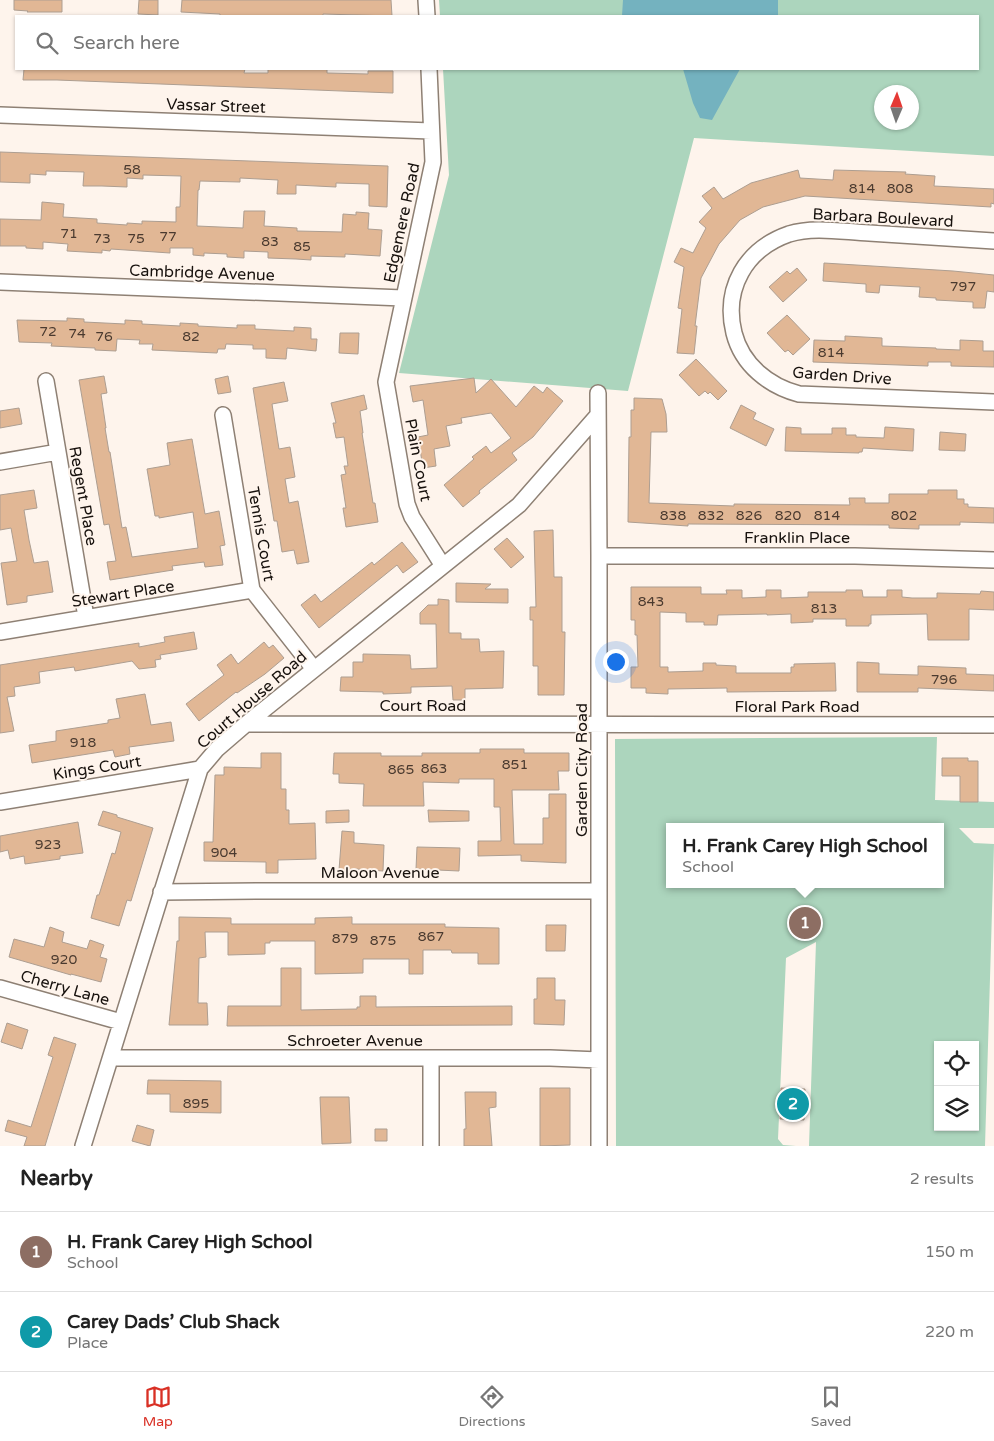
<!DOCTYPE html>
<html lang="en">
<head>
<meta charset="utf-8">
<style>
	:root { --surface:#fff; --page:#f6f6f6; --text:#222; --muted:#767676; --line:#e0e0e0; --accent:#d93025 }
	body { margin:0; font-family:"Varela Round",sans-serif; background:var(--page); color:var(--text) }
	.controls { position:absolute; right:15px; bottom:15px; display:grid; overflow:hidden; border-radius:0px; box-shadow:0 1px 4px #0004 }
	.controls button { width:45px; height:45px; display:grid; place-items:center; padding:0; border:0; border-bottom:1px solid var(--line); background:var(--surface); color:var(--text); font:25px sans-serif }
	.compass { position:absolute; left:874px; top:85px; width:45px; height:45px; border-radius:50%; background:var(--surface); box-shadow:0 1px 4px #0004; rotate:2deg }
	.you { position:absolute; left:615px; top:661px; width:18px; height:18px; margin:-12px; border:4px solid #fff; border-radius:50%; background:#1a73e8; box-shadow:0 0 0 8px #1a73e833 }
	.badge { display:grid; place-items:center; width:32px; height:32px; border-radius:50%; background:var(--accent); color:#fff; font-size:16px; font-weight:700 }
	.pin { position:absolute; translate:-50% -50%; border:2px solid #fff; box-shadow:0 1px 5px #0006 }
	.popup { position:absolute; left:666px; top:823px; width:278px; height:65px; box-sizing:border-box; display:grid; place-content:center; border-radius:0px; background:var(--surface); filter:drop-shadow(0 1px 4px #0005); font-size:16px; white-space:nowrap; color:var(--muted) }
	.popup b { font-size:19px; color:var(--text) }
	.popup::after { content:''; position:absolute; left:50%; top:100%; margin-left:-10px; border:10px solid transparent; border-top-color:var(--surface) }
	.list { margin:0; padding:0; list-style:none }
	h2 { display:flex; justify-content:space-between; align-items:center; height:65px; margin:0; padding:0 20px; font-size:21px }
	h2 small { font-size:16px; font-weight:400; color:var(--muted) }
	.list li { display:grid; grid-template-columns:32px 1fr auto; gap:15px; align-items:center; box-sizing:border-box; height:80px; padding:0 20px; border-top:1px solid var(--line) }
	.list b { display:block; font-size:19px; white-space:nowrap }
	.list p { margin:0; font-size:16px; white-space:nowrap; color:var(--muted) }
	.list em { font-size:16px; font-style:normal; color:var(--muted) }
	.icon { flex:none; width:28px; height:28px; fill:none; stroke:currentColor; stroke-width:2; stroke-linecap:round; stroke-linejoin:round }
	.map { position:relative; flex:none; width:994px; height:1146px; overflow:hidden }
	.search { position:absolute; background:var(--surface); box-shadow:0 1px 4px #0004; left:15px; right:15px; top:15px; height:55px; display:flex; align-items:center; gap:12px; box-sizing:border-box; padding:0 18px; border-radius:0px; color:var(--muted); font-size:19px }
	.sheet { height:225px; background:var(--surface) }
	nav { display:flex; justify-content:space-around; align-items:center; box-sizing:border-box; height:70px; border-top:1px solid var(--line); background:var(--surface); font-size:14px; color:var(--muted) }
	nav a { display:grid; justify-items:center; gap:2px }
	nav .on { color:var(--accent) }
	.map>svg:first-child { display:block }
	.green { fill:#acd5bd; fill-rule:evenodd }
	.water { fill:#74b2bf }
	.building { fill:#e1b795; stroke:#ad9e91 }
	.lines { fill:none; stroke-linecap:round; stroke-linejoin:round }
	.minor-casing { stroke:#8e8074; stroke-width:18 }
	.minor { stroke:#fff; stroke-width:15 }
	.labels { text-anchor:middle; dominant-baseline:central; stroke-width:4; stroke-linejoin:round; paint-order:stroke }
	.number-label { font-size:14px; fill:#4a3a2f }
	.street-label { font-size:16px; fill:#17110d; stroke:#fef4ec }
</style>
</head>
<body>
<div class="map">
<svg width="994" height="1146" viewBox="0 0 994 1146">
	<rect width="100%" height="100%" fill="#fef4ec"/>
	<path class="green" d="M439,0h555v156l-300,-18 -66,253 -229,-18 50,-198 -6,-106h535v-53h-538zM882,92h30v30h-30z
		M937,737l-2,63 59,2v26h-35l15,15 20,1 -9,302h-176l7,-204 -30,16 -8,181 5,6 13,1h-180l-1,-407zM670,827h270v57h-270zM938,1045h37v82h-37z"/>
	<path class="water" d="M623,0h155v16h-156z
		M683,69h57l-28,51 -12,-2 -7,-15z"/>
	<path class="building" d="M14,0h48v12h-35l1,-1 -14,-1z
		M139,0h19v15l-20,-1z
		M182,0h209l1,16 -69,-2v2h-103v-2l-39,-2z
		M24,69h221l-1,4h24v-4h59v4l41,1v-3h25v22l-336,-13h-34z
		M0,152l388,14 -1,41 -18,-1v-22l-33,-1v4l-40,-2v9h-19l1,-14 -38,-2v4l-40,-1 -1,9h-1l-1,36 46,2 1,-17h21l-1,15 33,2v3l45,1 1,-18 13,1v-3l13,1 -1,16 14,1 -2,26 -35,-2v3l-34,-1v4l-15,-1 -28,-1v-6l-24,-1v7l-17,-1v-3l-23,-1v3l-11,-1v-7h-23v5l-59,-4 -1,2 -8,-1v3l-35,-2 1,-7 -25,-2v7l-17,-1v-2h-26v-27l41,1 1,-18 22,2 -1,13 34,2v4l30,2v-2l15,1v-3l34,1v-15h4l1,-31 -38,-1v4l-16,-1v9l-25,-1h-19l1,-14 -38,-1v4l-16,-1v9l-30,-1z
		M798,170l2,8 33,2 1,-10 72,2 -1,2 30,2 -1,10 60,3v15l-3,-1v4l-186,-11 -42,11 -23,13 -21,24 -18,34 -6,48h2l-3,28 -17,-1 5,-44 -4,-1 6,-41 -10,-5 7,-14 12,5 13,-25 -7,-6 13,-14 -10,-12 12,-9 9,12 28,-16z
		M824,263l129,8 41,4v17l-7,-1 -2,17h-12v-6l-37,-2v-2l-17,-1 1,-10 -40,-2 -1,8 -13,-1v-8l-43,-3z
		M797,268l10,12 -24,22 -14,-15 18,-16 3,3z
		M787,315l23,24 -17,16 -5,-5 -3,2 -18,-19z
		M67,318l17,1v3l41,2v-4l17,1v3l38,2v-3l18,1v2l39,2v-3h18v4l39,2v-4l17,1v11h6l-1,12 -29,-3 -1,11 -20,-1v-9h-13v-4l-27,-1 -1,5h-7l-1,4 -65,-3 1,-6h-14l1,-4 -23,-1 -1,12 -21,-1v-2l-44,-2 1,-3 -33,-1 -2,-22 50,1z
		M340,333h19l-1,21 -19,-1z
		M845,336l37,2v8l54,2v1l24,1v-10l23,1v10h11v16l-43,-1v-4h-23v4l-115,-4 1,-22 31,1z
		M696,359l31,32 -9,9 -8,-8 -2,2 -3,-3 -6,5 -20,-21z
		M104,376l3,17 -6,1 5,34h-1l4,24h1l12,76 4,-1 6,30 66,-9 -5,-36 -34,6v-2h-4l-8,-47 23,-4 -3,-22 25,-4 13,75 14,-3 6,34 -5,1 3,19 -18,2 -1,-5 -32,4 1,4 -63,10 -3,-18 9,-1 -7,-37 -5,1 -25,-145z
		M228,376l3,16 -13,2 -3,-15z
		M474,378l2,15 15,-14 25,28 18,-21 9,7 4,-6 16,14 -30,36 -21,16 5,7 -38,31 1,2 -17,14 -19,-22 30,-26 -2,-2 14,-11 5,7 20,-15 -20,-25 -30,5 1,5 -16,3 4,20 -16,3 2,17 -13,2 -5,-31 10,-2 -5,-35 -10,2 -3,-16z
		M284,382l4,19 -16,3 7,45 11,-2 5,30 -10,2 4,24 9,-2 11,61 -12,2 -3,-14 -12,2 -5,-31h-3l-21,-133z
		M364,395l3,14 -7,2 3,22h-1l11,70h2l3,19 -32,5 -3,-19h3l-5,-33 5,-1 -2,-8h4l-4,-29 -8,1 -3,-15h3l-5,-20z
		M634,398l28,1 4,15 1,18h-16l-2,71 85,3v-2l116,1 -1,-7h16v5h24v-9h39v-4h29v9h7v5h4v3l26,1v15l-34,-1v3h-41v4l-30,-1v-3l-201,-1v2l-60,-4 1,-85h2v-27h3z
		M741,405l15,8 -3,6 21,10 -8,17 -36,-18z
		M19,408l3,16 -22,4v-17z
		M786,427l15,1v6h31v-6h14v7h10v2l28,1 1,-11 29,2 -1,22 -50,-3 -1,4h-3v1l-74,-2z
		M940,432l26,2 -1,17 -26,-1z
		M34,490l3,18 -13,2 5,30 5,23 14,-2 5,31 -26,4v6l-20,3 -6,-42 16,-2 -6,-33 -11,2v-35z
		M553,530l1,47h8v55h3l-1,63h-26v-29h-5v-46h-3v-13h6l-2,-76z
		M507,538l17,19 -13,11 -17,-19z
		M402,542l16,20 -15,11 -6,-8 -78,63 -18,-23 14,-11 6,8 51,-40 2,3z
		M456,583l35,1 -6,5h23v14l-52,-1z
		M631,587h70v7h26l-1,-4h16v8l24,-1v-7h15v8l27,-1v-5h38v-2h16l1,7h24v-7h15v7l10,1h25v-5l43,1 1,-3 13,1v18l-25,-1v31h-41l-1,-26 -56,1v9h-2v2h-23v-7h-33v3l-22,1v-9l-24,1v-1l-49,1 -1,10h-13v-3h-18v-9l-26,-1v55h8v5l35,-1v-8h13v2l20,1v7h55v-6h3v-3l41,-1 1,28 -109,1v-4l-59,1v5l-22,-1v-5h-15v-21h7l-1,-32h-2v-15h-4z
		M438,599l11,1v33h12v6h18l1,13 24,-1 -1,37 -38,1v11h-12l-1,-14 -41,1v6l-28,1v-2l-43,-1 1,-14h12v-15h10v-8l47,1 1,14 26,-1 -1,-44h-16v-11l8,-8h10z
		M194,632l3,17 -37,6 1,4 -6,1 1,7 -17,2 -7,-8 -57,10 -1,-4 -35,5 1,11 -26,4 1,9 -8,1 7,34 -14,2v-68l139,-22v4l26,-5 -1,-5z
		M264,642l5,6 4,-3 11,13 -19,16 -28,19 -1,-1 -37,29 -13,-17 38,-29 -7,-10 14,-11 7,10z
		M857,662l22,1v11l39,1v-9l48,2v6l28,1v16l-76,-3v4h-61z
		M145,694l6,31 20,-3 3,19 -45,6 1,7 -15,3 -2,-7 -81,13 -3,-18 27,-4v-10l52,-8v-3l12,-2 -4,-19z
		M480,749h44v4h45v18h-11l1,19h-47l2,54h29v-26h6v-24h17v69l-45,-2v-6l-43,1v-15h23l-1,-34h-6v-28h-35v4l-36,-1 1,24h-61l1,-22 -25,-1v-9h-6l1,-21h47v3h41v-3h58z
		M261,753h20v36h5v21h3v14l26,-1 1,36 -38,1v13h-12v-11l-62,-1v-19h9l2,-67h9v-8l37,1z
		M942,758h26v3h10v41h-18v-26h-18z
		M349,810v12l-23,1v-12z
		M428,810l41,1v10l-40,1z
		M103,811l14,4v2l36,11 -22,73 -4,-1 -8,26 -28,-8 6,-23h2l13,-42 3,1 6,-22 -23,-7z
		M78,822l5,31 -23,3v3l-35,5 -1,-8 -14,3 -2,-9 -8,2v-16z
		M342,831l12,1v11l30,2 -1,26 -28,-2v2l-16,-1z
		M417,847l43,1 -1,23 -43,-2z
		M179,917l52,1v6h84v-6l37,-1v7h93v3l54,1v36h-21v-11h-26l-1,-3h-28v24h-14v-15h-46v14l-48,1v-33h-45v2h-5v11l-37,1v-23h-23l1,25 -7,1 -1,45h9l1,22h-39l8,-84h2z
		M546,925h20l-1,26h-19z
		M50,927l14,5 -2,10 25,7 3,-9 14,5 -4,12 7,2 -6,23 -30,-8v1l-62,-18 5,-18 30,8z
		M281,968h20v42l56,-1v-2h3v-11h16v11l136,-1v19l-285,1 1,-20h53z
		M537,978h18v22h10l-1,25 -30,-1v-25h3z
		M7,1023l21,7 -6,19 -21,-7z
		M54,1037l22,7 -31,102h-21l3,-9 -22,-6 3,-11 23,7 22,-70 -5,-2z
		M148,1080l73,1v32l-51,-1v-18h-23z
		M540,1088h30v57l-30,1z
		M781,1088l24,1 -1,31 -24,-1z
		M465,1092h31v15l-7,1 3,38h-28v-17h2z
		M320,1097h29l2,46 -29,1z
		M137,1125l17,5 -4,16 -18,-5z
		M375,1129h12v12h-12z"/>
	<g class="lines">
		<defs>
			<path id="minor" d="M426,0l1,16
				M429,69l4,93 -47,220 21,122 5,13 31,49
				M0,115l431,16
				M994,241c-42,-3 -83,-5 -125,-8 -25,-1 -55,-7 -80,1 -43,15 -66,54 -55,99 8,32 35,53 65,61l195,8
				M0,282l403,16
				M46,381l40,236
				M598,393l1,163v590
				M223,415l29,175 62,79
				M0,462l58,-10
				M599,556h256l139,4
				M0,632l252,-42
				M246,724l748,1
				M0,802l200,-33
				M161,892l101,-1h337
				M0,988l121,34
				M111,1058h439l49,2
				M83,1146l117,-377 17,-20 29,-25 273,-219 79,-90
				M431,1146v-87"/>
		</defs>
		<use href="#minor" class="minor-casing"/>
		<use href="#minor" class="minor"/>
	</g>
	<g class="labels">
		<g class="number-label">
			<text x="132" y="169">58</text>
			<text x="862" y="188">814</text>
			<text x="900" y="188">808</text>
			<text x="69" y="233">71</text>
			<text x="168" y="236">77</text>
			<text x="102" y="238">73</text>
			<text x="136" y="238">75</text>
			<text x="270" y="241">83</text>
			<text x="302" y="246">85</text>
			<text x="963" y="286">797</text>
			<text x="48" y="331">72</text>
			<text x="77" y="333">74</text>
			<text x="104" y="336">76</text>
			<text x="191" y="336">82</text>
			<text x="831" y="352">814</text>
			<text x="673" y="515">838</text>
			<text x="711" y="515">832</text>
			<text x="749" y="515">826</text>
			<text x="788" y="515">820</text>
			<text x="827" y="515">814</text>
			<text x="904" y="515">802</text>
			<text x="651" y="601">843</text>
			<text x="824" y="608">813</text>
			<text x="944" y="679">796</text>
			<text x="83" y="742">918</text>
			<text x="515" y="764">851</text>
			<text x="434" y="768">863</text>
			<text x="401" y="769">865</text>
			<text x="48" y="844">923</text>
			<text x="224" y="852">904</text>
			<text x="431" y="936">867</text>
			<text x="345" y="938">879</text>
			<text x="383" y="940">875</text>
			<text x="64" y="959">920</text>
			<text x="196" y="1103">895</text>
		</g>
		<g class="street-label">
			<text transform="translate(216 106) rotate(2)">Vassar Street</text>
			<text transform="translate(883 218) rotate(3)">Barbara Boulevard</text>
			<text transform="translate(402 223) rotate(-78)">Edgemere Road</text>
			<text transform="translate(202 273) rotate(2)">Cambridge Avenue</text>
			<text transform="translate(842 376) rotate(4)">Garden Drive</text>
			<text transform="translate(418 460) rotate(79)">Plain Court</text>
			<text transform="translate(83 496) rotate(80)">Regent Place</text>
			<text transform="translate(261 534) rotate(80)">Tennis Court</text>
			<text x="797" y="538">Franklin Place</text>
			<text transform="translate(123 594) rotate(-9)">Stewart Place</text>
			<text transform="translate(252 700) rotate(-41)">Court House Road</text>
			<text x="423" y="706">Court Road</text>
			<text x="797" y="707">Floral Park Road</text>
			<text transform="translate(97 768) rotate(-9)">Kings Court</text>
			<text transform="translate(582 770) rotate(-90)">Garden City Road</text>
			<text x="380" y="873">Maloon Avenue</text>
			<text transform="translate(65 988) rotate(16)">Cherry Lane</text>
			<text x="355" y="1041">Schroeter Avenue</text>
		</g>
	</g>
</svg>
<div class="controls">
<button><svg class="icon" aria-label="locate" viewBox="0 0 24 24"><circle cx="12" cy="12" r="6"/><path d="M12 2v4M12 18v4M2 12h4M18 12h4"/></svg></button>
<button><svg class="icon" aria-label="layers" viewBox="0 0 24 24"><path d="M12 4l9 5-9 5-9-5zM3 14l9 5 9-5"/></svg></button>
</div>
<svg class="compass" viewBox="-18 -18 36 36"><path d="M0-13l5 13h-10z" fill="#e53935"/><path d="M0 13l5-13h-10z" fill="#767676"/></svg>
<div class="you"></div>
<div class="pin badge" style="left:805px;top:923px;background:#8d6e63">1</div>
<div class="popup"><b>H. Frank Carey High School</b>School</div>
<div class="pin badge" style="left:793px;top:1104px;background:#0f9aa8">2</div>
<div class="search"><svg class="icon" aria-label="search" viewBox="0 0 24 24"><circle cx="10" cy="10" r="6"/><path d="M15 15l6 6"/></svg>Search here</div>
</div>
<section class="sheet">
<h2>Nearby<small>2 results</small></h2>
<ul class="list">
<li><span class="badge" style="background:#8d6e63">1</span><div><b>H. Frank Carey High School</b><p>School</p></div><em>150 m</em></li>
<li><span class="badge" style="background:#0f9aa8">2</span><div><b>Carey Dads’ Club Shack</b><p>Place</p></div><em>220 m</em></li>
</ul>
</section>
<nav>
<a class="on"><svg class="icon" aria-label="map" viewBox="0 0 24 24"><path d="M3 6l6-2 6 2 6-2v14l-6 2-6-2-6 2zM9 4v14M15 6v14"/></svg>Map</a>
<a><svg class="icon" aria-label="directions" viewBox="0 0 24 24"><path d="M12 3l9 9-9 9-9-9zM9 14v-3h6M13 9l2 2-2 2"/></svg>Directions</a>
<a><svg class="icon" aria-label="saved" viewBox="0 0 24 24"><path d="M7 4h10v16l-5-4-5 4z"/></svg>Saved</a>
</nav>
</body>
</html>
